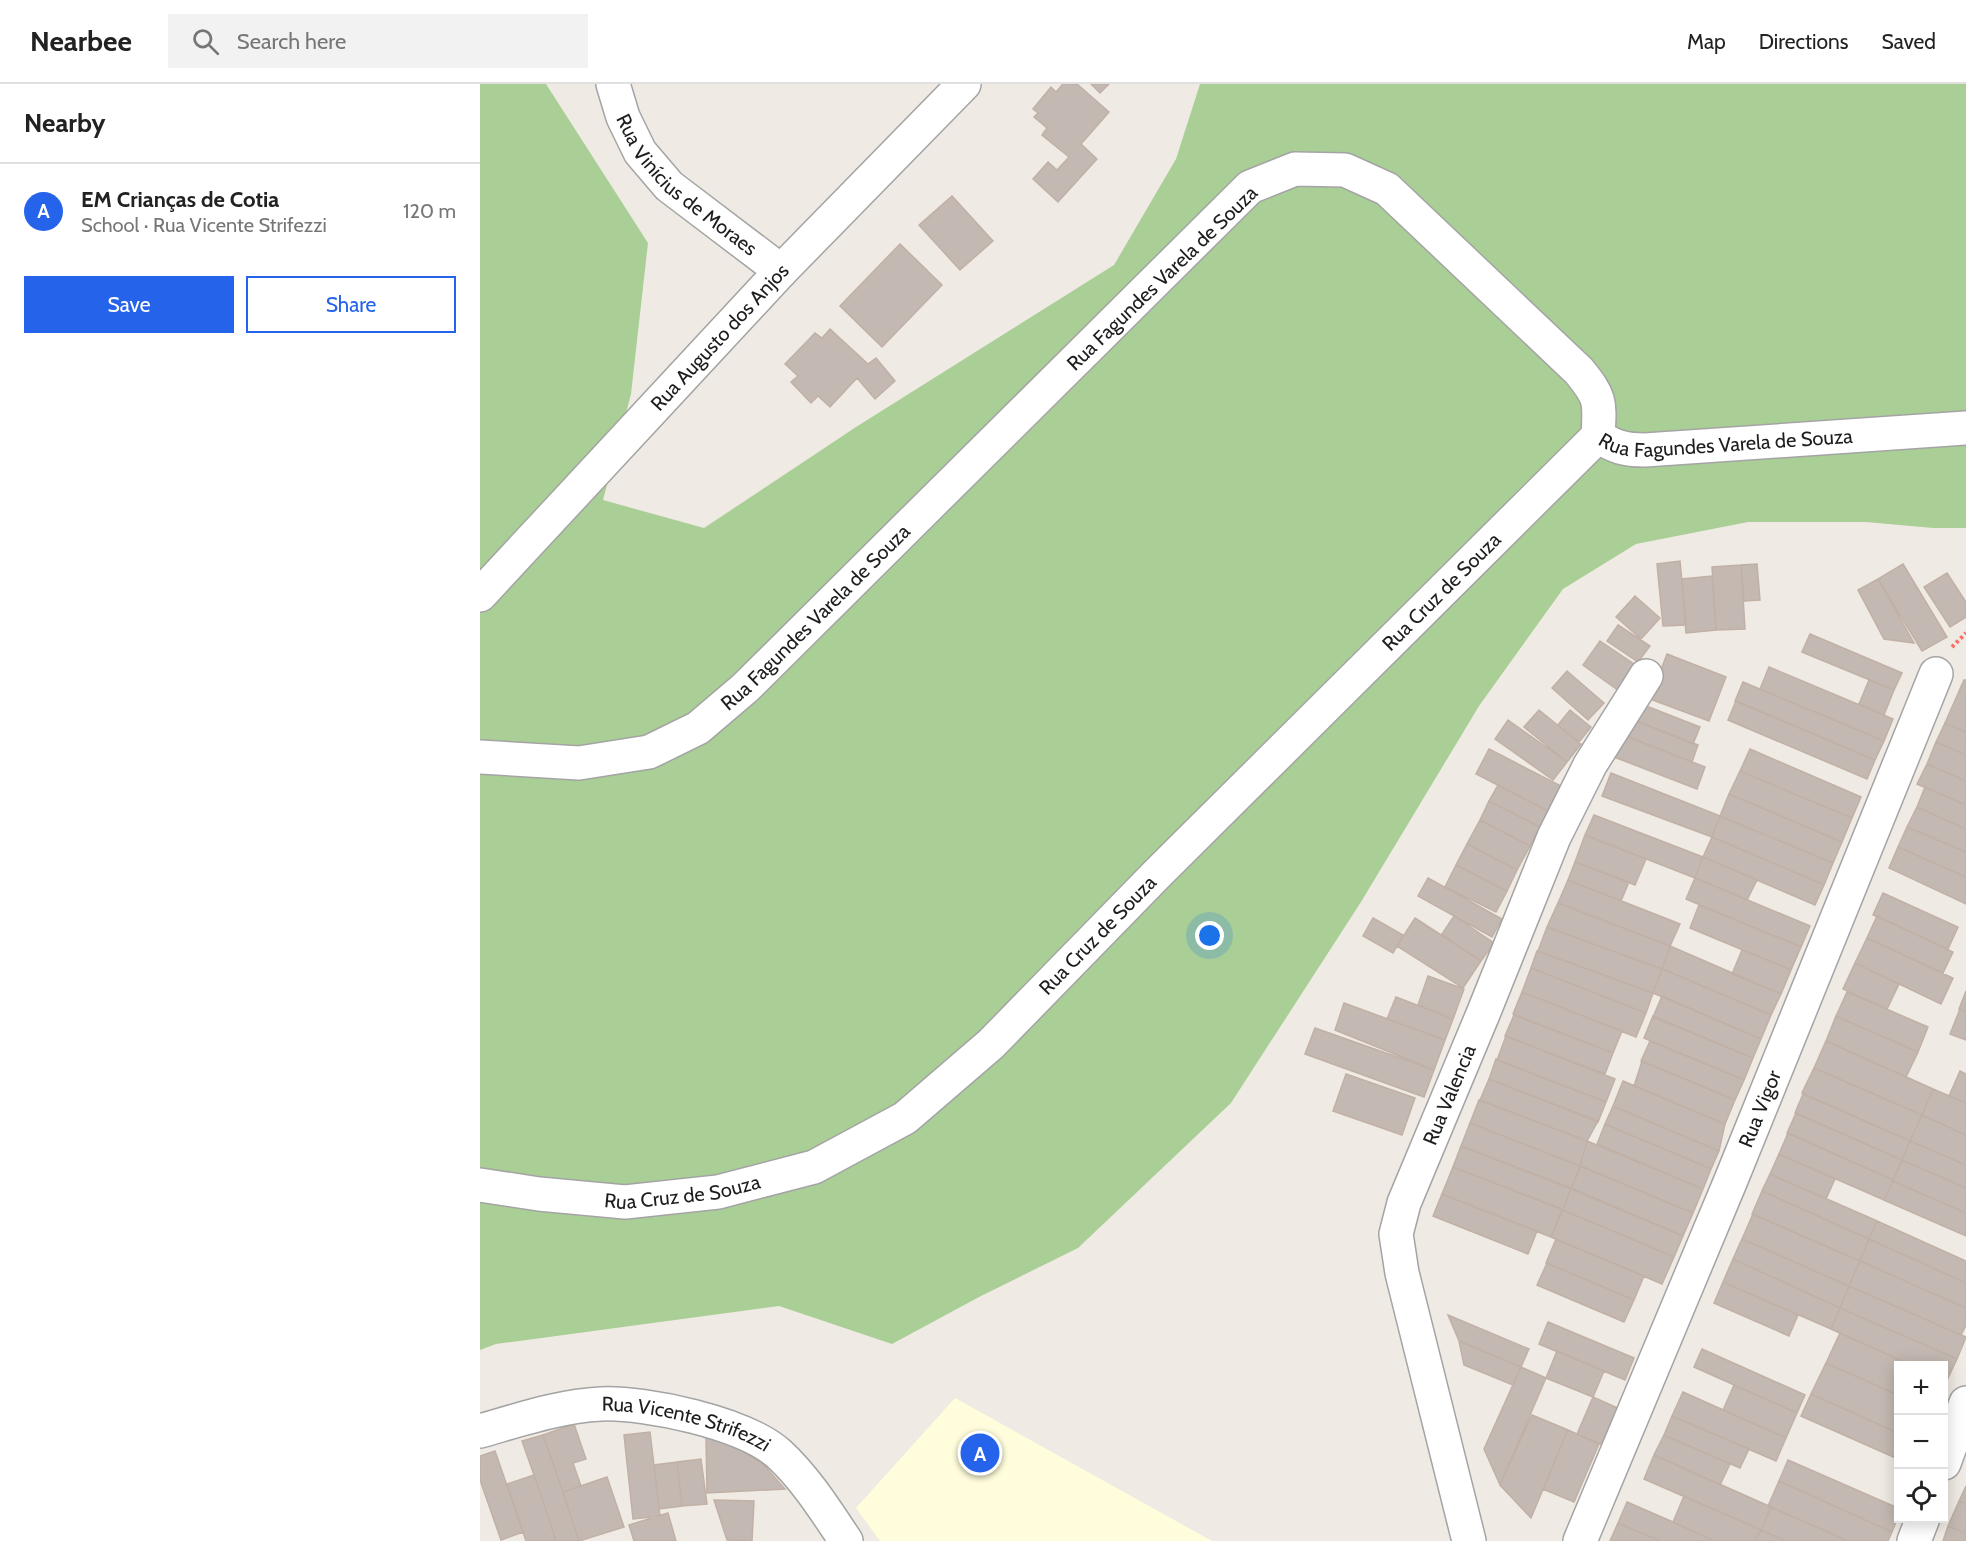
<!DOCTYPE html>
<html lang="en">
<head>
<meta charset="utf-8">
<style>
	:root { --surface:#fff; --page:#f2f2f2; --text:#222; --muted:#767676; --line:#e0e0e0; --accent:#2563eb }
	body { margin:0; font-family:Cabin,sans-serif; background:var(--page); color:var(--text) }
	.controls { position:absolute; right:18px; bottom:18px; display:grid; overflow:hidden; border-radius:0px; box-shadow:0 3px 15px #0003 }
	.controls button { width:54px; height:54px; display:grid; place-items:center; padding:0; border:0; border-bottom:2px solid var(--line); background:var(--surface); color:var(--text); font:30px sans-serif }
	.you { position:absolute; left:730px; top:852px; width:21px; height:21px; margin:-15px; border:4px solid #fff; border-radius:50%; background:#1a73e8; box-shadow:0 0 0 9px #1a73e833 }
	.badge { display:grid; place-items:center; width:39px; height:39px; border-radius:50%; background:var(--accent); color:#fff; font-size:20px; font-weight:700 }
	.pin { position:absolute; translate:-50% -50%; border:3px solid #fff; box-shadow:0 2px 6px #0006 }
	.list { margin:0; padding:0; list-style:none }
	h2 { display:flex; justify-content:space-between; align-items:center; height:78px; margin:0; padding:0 24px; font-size:26px }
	h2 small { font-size:20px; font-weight:400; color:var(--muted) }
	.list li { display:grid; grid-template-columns:39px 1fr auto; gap:18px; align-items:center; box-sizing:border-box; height:96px; padding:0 24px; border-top:2px solid var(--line) }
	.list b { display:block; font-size:22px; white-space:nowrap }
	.list p { margin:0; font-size:20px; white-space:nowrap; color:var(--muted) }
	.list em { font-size:20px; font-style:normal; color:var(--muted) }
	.actions { display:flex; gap:12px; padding:18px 24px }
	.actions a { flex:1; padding:14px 0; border:2px solid var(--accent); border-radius:0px; text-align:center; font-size:21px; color:var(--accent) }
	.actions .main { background:var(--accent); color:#fff }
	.icon { flex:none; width:33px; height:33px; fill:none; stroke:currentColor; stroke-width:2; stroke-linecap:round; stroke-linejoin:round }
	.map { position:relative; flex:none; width:1486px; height:1457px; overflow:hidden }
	header { display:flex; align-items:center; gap:36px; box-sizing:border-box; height:84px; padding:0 30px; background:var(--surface); border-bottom:2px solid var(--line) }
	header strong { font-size:28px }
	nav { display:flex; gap:33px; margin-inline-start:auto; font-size:21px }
	.search { width:420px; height:54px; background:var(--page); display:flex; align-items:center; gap:15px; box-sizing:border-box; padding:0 21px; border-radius:0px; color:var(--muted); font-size:22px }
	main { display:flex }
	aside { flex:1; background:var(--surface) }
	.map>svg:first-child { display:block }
	.education { fill:#fffddb }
	.forest { fill:#aacf96 }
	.building { fill:#c3b9b2; stroke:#c1b0a5; stroke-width:1.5 }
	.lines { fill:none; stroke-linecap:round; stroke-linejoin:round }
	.minor-casing { stroke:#a4a4a4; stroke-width:36 }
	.path { stroke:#fd6f66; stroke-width:4; stroke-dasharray:3 3; stroke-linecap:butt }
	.minor { stroke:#fff; stroke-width:33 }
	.labels { text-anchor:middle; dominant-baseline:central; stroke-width:4.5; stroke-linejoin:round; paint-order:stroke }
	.street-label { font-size:20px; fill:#1d1d1d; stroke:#fff }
</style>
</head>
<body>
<header>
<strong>Nearbee</strong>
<div class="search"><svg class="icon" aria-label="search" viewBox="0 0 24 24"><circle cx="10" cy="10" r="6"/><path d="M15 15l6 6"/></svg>Search here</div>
<nav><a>Map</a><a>Directions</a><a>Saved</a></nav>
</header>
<main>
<aside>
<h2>Nearby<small></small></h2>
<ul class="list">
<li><span class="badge">A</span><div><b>EM Crianças de Cotia</b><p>School · Rua Vicente Strifezzi</p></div><em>120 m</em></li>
</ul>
<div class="actions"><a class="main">Save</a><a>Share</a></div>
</aside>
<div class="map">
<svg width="1486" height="1457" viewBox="0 0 1486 1457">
	<rect width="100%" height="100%" fill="#efeae3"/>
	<path class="education" d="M475,1314l257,143h-332l-24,-33z"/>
	<path class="forest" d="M0,0h66l102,159 -17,151 -28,106 101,28 152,-101 258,-162 62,-106 24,-75h766v444h-33l-67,-6h-118l-112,22 -73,45 -84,117 -118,196 -130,201 -153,145 -99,49 -87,47 -113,-38 -283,38 -16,6z"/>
	<path class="building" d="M583,0h14l32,28 -28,32 16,15 -39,43 -25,-23 15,-17 9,8 12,-13 -27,-22 5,-7 -13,-11 4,-4 -5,-4 18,-22 5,5z
		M611,0h18l-9,9z
		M472,112l41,45 -33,29 -41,-45z
		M420,160l42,41 -60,62 -42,-41z
		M350,245l38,35 8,-6 19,23 -20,18 -18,-21 -27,29 -12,-11 -7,7 -20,-21 7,-6 -13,-12 30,-31 7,5z
		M1200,477l6,64 -23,1 -6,-62z
		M1277,480l3,36 -16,1 -3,-36z
		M1423,480l44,73 -25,14 -44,-72z
		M1261,481l4,64 -29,1 -4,-63z
		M1467,489l19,29v15l-16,10 -26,-40z
		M1232,492l4,54 -30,3 -4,-54z
		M1398,495l36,64 -30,-4 -26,-49z
		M1155,512l25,22 -19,21 -25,-22z
		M1138,541l32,21 -12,16 -31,-21z
		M1330,550l92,39 -8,17 -92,-38z
		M1120,557l37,25 -18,25 -36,-26z
		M1187,570l59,23 -17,44 -59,-22z
		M1289,583l124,52 -9,22 -124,-52z
		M1087,587l37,32 -16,17 -36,-32z
		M1389,596l25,10 -10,25 -25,-11z
		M1484,596h2v52l-21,-9z
		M1263,598l141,59 -9,19 -140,-59z
		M1256,617l139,59 -8,19 -139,-59z
		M1156,618l64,25 -7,17 -64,-26z
		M1059,626l42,34 -14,18 -43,-35z
		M1090,626l21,17 -12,15 -21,-17z
		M1149,634l69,27 -6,17 -69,-27z
		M1028,636l59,42 -14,18 -58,-41z
		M1465,639l21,9v23l-30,-13z
		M1143,651l82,32 -8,22 -83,-32z
		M1456,658l30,13v26l-39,-17z
		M1009,665l72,37 -13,25 -72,-37z
		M1270,665l111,48 -9,21 -112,-47z
		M1447,680l39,17v24l-49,-21z
		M1260,687l112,47 -10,24 -113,-48z
		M1131,689l109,43 -8,21 -110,-41z
		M1018,701l50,26 -8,16 -51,-26z
		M1445,703l41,18v24l-49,-22z
		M1249,710l113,48 -9,21 -113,-47z
		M1009,717l51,26 -10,19 -50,-26z
		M1437,723l49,22v23l-59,-25z
		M1114,731l109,42 -8,21 -110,-43z
		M1240,732l113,47 -9,22 -112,-48z
		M1000,736l50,26 -13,24 -50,-26z
		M1427,743l59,25v25l-68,-30z
		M1105,751l61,24 -11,26 -60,-23z
		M1232,753l112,48 -9,20 -112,-48z
		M987,760l50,26 -10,21 -51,-26z
		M1418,763l68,30v27l-77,-36z
		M1223,773l54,23 -10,20 -52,-22z
		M1095,778l54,20 -8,19 -53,-21z
		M976,781l51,26 -11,21 -51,-25z
		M948,794l74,41 -10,18 -74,-41z
		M1215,794l115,48 -9,21 -115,-48z
		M1088,796l112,44 -10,22 -112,-43z
		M1403,809l75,34 -10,22 -75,-34z
		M1078,819l112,43 -8,23 -115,-42z
		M1219,821l102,42 -10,23 -101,-42z
		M974,832l40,27 -13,18 -39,-27z
		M1397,832l76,36 -10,21 -76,-35z
		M893,834l30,17 -10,18 -30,-17z
		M935,834l66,43 -18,27 -66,-42z
		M1067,843l115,42 -9,24 -115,-42z
		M1387,854l86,40 -12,26 -86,-41z
		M1190,862l111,48 -10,21 -109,-46z
		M1262,866l49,20 -10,24 -49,-20z
		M1057,867l116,42 -7,20 -115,-45z
		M1375,879l44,21 -12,25 -44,-20z
		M1051,884l115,45 -10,24 -114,-45z
		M1182,885l109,46 -10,24 -108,-46z
		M948,892l36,13 -11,30 -35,-14z
		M1486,907v21l-7,-3z
		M1042,908l100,39 -9,22 -100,-39z
		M1367,908l81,35 -10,25 -82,-36z
		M1182,912l99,43 -8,19 -100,-41z
		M916,913l57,22 -8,21 -58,-21z
		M864,919l101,37 -11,30 -99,-40z
		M1480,925l6,3v28l-16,-6z
		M1034,931l99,38 -8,21 -100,-38z
		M1173,932l100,42 -9,22 -100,-42z
		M1356,932l82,36 -12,25 -80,-36z
		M835,944l119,42 -10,27 -119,-43z
		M1026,952l109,43 -9,23 -109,-42z
		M1170,957l94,39 -9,20 -94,-39z
		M1346,957l107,48 -11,26 -108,-47z
		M1016,975l110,43 -8,20 -109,-43z
		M1162,977l93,39 -10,24 -91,-38z
		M1334,984l108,47 -12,26 -108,-48z
		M1480,987l6,3v29l-17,-7z
		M866,990l69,24 -13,37 -69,-24z
		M1009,995l109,42 -11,20 -107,-41z
		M1143,997l102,43 -6,27 -106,-45z
		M1453,1005l33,14v32l-44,-20z
		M1323,1010l107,47 -8,19 -107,-47z
		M999,1016l108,41 -7,25 -110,-43z
		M1133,1022l106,45 -8,18 -106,-45z
		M1316,1029l106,47 -9,20 -106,-47z
		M1442,1031l44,20v30l-56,-24z
		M990,1039l110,43 -9,23 -110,-43z
		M1125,1040l106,45 -8,20 -106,-45z
		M1308,1049l105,47 -9,20 -105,-46z
		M1107,1057l116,48 -10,24 -113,-47z
		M1430,1057l56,24v23l-64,-28z
		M981,1062l110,42 -8,22 -110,-43z
		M1299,1070l56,25 -9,20 -56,-25z
		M1422,1076l64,28v25l-73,-32z
		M1101,1082l112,47 -10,23 -112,-47z
		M973,1083l109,42 -11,28 -109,-43z
		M1290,1090l107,47 -8,18 -107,-48z
		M1413,1097l73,32v23l-82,-36z
		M1091,1104l112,48 -9,21 -111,-47z
		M1282,1107l107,48 -9,22 -108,-47z
		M962,1110l95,37 -9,23 -95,-38z
		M1083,1126l111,47 -12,27 -111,-47z
		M1273,1130l107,47 -11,25 -107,-47z
		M1397,1137l89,40v22l-97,-44z
		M1076,1155l88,37 -10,24 -88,-37z
		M1262,1155l107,47 -9,22 -107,-49z
		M1389,1155l97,44v25l-106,-47z
		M1253,1175l107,49 -9,21 -108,-47z
		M1380,1177l106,47v17l-5,10 -112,-49z
		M1067,1179l87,37 -10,22 -87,-37z
		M1243,1198l75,33 -9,21 -75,-33z
		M1369,1202l117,51 -9,22 -117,-51z
		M1360,1224l117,51 -10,21 -3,-1v-13h-31l-82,-37z
		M968,1231l81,34 -8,18 -62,-26z
		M1068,1238l86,36 -9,22 -86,-36z
		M1360,1249l73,33h-15v29l-72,-32z
		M979,1257l62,26 -8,18 -49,-20z
		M1222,1265l103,46 -8,18 -103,-46z
		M1077,1267l47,20 -11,26 -47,-19z
		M1346,1279l72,32v38l-87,-39z
		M1041,1283l25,11 -46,107 -16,-36z
		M1254,1301l63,28 -11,25 -63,-28z
		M1203,1308l103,46 -10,23 -104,-45z
		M1331,1310l87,39v26l-97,-43z
		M1113,1313l31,14 -16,36 -31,-13z
		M1052,1331l36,15 -37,88 -31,-33z
		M1192,1332l77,33 -9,19 -76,-33z
		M94,1340l12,35 -13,4 8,23 -18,6 -20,-57z
		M1088,1346l31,14 -25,58 -31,-13z
		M170,1348l10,84 -27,3 -9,-84z
		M63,1351l20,57 16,49h-23l-22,-66 -12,-34z
		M1184,1351l66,29 -10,21 -66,-30z
		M226,1353l34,12 23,15 22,25 -78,4z
		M15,1367l28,81 -22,8 -21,-60v-24z
		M1174,1371l117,52 -10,23 -117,-51z
		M221,1375l6,45 -25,2 -5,-44z
		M1308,1376l110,48v9l-6,15 -113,-51z
		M197,1378l5,44 -23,3 -5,-44z
		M54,1391l22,66h-30l-19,-57z
		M127,1393l17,50 -45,14 -16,-49z
		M1299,1397l113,51 -4,9h-40l-77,-34 -3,-1z
		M1486,1402v18l-7,-3z
		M1204,1412l77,34 -6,11h-41l-41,-19z
		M234,1416l40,1 -2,40 -25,-1z
		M1479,1417l7,3v29l-18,-7z
		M1147,1418l46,20 41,19h-54l-42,-18z
		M1291,1423l77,34h-62l-25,-11z
		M188,1429l8,28h-42l-5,-16z
		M1138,1439l42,18h-50z
		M1468,1442l18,7v8h-23z
		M1281,1446l25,11h-31z"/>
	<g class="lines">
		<defs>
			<g id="minor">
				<path id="s1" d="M133,0l10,33 17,35 29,34 112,85"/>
				<path id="s2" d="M0,511l301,-324 183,-187"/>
				<path id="s3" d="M0,673l99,6 70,-11 49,-24 47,-40 505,-501 45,-18 50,1 42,19 192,182c22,27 21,30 19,65 16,11 27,14 47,14l321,-22"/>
				<path id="s4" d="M0,1101l59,9 86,8 93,-10 96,-25 91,-49 86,-74 166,-170 441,-438"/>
				<path id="s5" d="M0,1347c39,-11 80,-25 121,-27 46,-2 143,19 178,50 27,25 47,57 67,87"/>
				<path d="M1464,1379l22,-60"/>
				<path id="s6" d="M989,1457l-67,-268 -6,-39 8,-31 79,-189 71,-177 36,-72 56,-89"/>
				<path id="s7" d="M1100,1457l151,-361 205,-506"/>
				<path d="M1434,1457l9,-23"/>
			</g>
		</defs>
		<use href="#minor" class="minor-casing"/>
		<path class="path" d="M1472,563l14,-14"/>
		<use href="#minor" class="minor"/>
	</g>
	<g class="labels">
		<g class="street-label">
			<text stroke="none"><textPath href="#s1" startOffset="129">Rua Vinícius de Moraes</textPath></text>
			<text transform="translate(682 194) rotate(-44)">Rua Fagundes Varela de Souza</text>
			<text stroke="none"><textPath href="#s2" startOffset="352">Rua Augusto dos Anjos</textPath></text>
			<text stroke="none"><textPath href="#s3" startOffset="1608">Rua Fagundes Varela de Souza</textPath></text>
			<text stroke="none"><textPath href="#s4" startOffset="1194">Rua Cruz de Souza</textPath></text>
			<text stroke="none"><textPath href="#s3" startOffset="386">Rua Fagundes Varela de Souza</textPath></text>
			<text stroke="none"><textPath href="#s4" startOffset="708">Rua Cruz de Souza</textPath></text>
			<text stroke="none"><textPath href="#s6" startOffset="465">Rua Valencia</textPath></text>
			<text stroke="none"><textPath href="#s7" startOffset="468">Rua Vigor</textPath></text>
			<text stroke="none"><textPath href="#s4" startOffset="204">Rua Cruz de Souza</textPath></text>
			<text stroke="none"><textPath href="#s5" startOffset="212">Rua Vicente Strifezzi</textPath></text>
		</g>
	</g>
</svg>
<div class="controls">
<button>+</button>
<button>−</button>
<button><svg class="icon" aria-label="locate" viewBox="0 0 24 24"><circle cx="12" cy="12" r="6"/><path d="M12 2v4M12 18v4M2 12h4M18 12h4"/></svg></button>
</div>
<div class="you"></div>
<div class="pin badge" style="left:500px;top:1369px">A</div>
</div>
</main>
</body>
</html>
